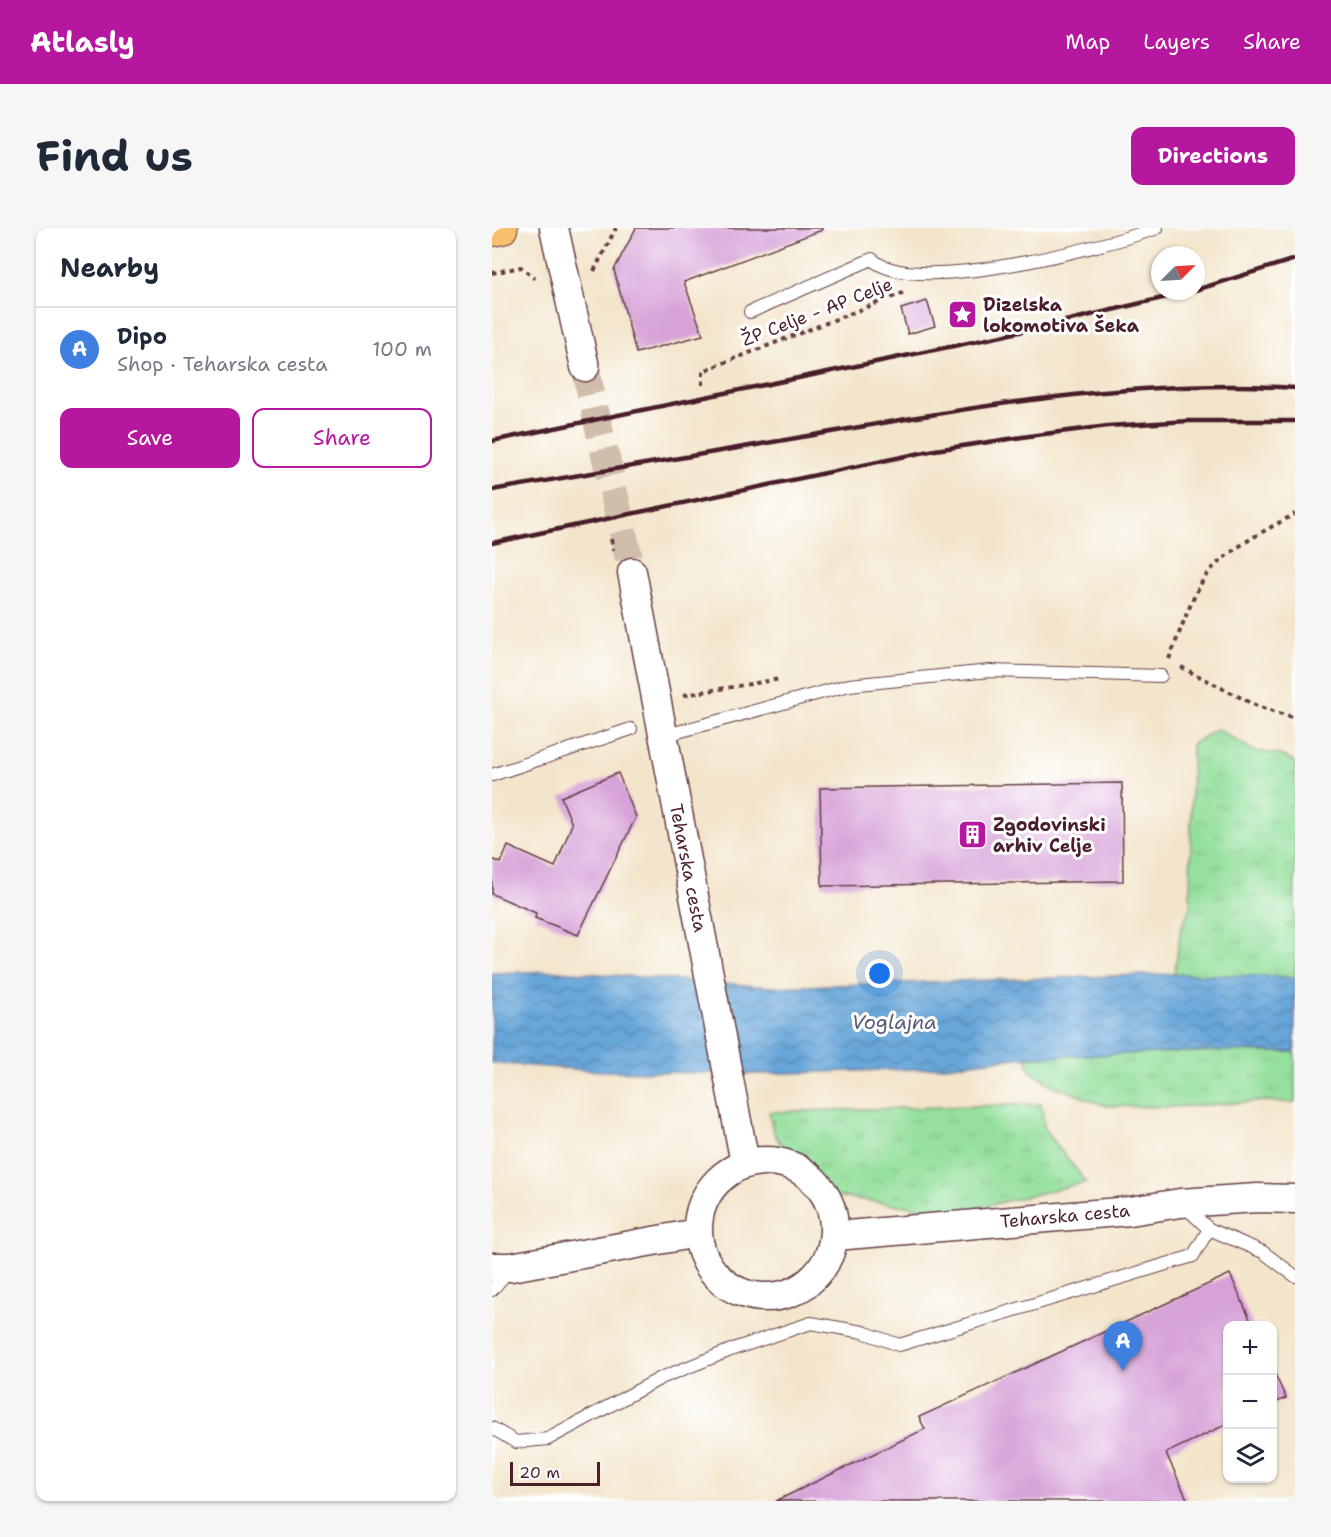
<!DOCTYPE html>
<html lang="en">
<head>
<meta charset="utf-8">
<style>
	:root { --surface:#fff; --page:#f6f6f7; --text:#1f2937; --muted:#747a83; --line:#e0e1e3; --accent:#b5179e }
	body { margin:0; font-family:"Shantell Sans",sans-serif; background:var(--page); color:var(--text) }
	.controls { position:absolute; right:18px; bottom:18px; display:grid; overflow:hidden; border-radius:12px; box-shadow:0 2px 4px #0004 }
	.controls button { width:54px; height:54px; display:grid; place-items:center; padding:0; border:0; border-bottom:2px solid var(--line); background:var(--surface); color:var(--text); font:30px sans-serif }
	.compass { position:absolute; left:659px; top:18px; width:54px; height:54px; border-radius:50%; background:var(--surface); box-shadow:0 2px 4px #0004; rotate:66deg }
	.scale { position:absolute; left:18px; bottom:15px; width:90px; box-sizing:border-box; padding-left:6px; border:3px solid #4a1f2b; border-top:0; font-size:16px; line-height:21px; white-space:nowrap; color:#4a1f2b; -webkit-text-stroke:4px #fff; paint-order:stroke }
	.you { position:absolute; left:388px; top:746px; width:21px; height:21px; margin:-15px; border:4px solid #fff; border-radius:50%; background:#1a73e8; box-shadow:0 0 0 9px #1a73e833 }
	.badge { display:grid; place-items:center; width:39px; height:39px; border-radius:50%; background:var(--accent); color:#fff; font-size:20px; font-weight:700 }
	.pin { position:absolute; translate:-50% -50px; filter:drop-shadow(0 2px 3px #0008) }
	.pin::after { content:''; position:absolute; top:32px; width:21px; height:18px; background:inherit; clip-path:polygon(0 0,100% 0,50% 100%) }
	.list { margin:0; padding:0; list-style:none }
	h2 { display:flex; justify-content:space-between; align-items:center; height:78px; margin:0; padding:0 24px; font-size:26px }
	h2 small { font-size:20px; font-weight:400; color:var(--muted) }
	.list li { display:grid; grid-template-columns:39px 1fr auto; gap:18px; align-items:center; box-sizing:border-box; height:84px; padding:0 24px; border-top:2px solid var(--line) }
	.list b { display:block; font-size:22px; white-space:nowrap }
	.list p { margin:0; font-size:20px; white-space:nowrap; color:var(--muted) }
	.list em { font-size:20px; font-style:normal; color:var(--muted) }
	.actions { display:flex; gap:12px; padding:18px 24px }
	.actions a { flex:1; padding:14px 0; border:2px solid var(--accent); border-radius:12px; text-align:center; font-size:21px; color:var(--accent) }
	.actions .main { background:var(--accent); color:#fff }
	.icon { flex:none; width:33px; height:33px; fill:none; stroke:currentColor; stroke-width:2; stroke-linecap:round; stroke-linejoin:round }
	.map { position:relative; flex:none; width:803px; height:1273px; overflow:hidden; border-radius:12px }
	header { display:flex; align-items:center; gap:36px; box-sizing:border-box; height:84px; padding:0 30px; background:var(--accent); color:#fff }
	header strong { font-size:28px }
	nav { display:flex; gap:33px; margin-inline-start:auto; font-size:21px }
	.intro { display:flex; align-items:center; justify-content:space-between; box-sizing:border-box; height:144px; padding:0 36px }
	h1 { margin:0; font-size:42px }
	.button { padding:15px 27px; border-radius:12px; background:var(--accent); color:#fff; font-size:21px; font-weight:700 }
	main { display:flex; gap:36px; padding:0 36px }
	aside { flex:1; background:var(--surface); border-radius:12px; box-shadow:0 2px 4px #0004 }
	.map>svg:first-child { display:block }
	.grass { fill:url(#grass-tufts); stroke:#6f8064; stroke-width:1.5 }
	.water { fill:url(#water-waves); stroke:#586282; stroke-width:1.5 }
	.building { fill:#d7a2d8 }
	.lines { fill:none; stroke-linecap:round; stroke-linejoin:round }
	.tertiary-tunnel { stroke:#d1bdab; stroke-width:28; stroke-dasharray:28 14; stroke-linecap:butt }
	.service-casing { stroke:#633d43; stroke-width:14 }
	.tertiary-casing { stroke:#633d43; stroke-width:31 }
	.primary-casing { stroke:#633d43; stroke-width:35 }
	.path { stroke:#633d43; stroke-width:4; stroke-dasharray:4.5 4.5; stroke-linecap:butt }
	.service { stroke:#fff; stroke-width:12 }
	.tertiary { stroke:#fff; stroke-width:28 }
	.primary { stroke:#f7c06c; stroke-width:33 }
	.rail { stroke:#4a1f2b; stroke-width:4.5 }
	.labels { text-anchor:middle; dominant-baseline:central; stroke-width:6; stroke-linejoin:round; paint-order:stroke }
	.poi-label { font-size:18px; font-weight:bold; fill:#4a1f2b; stroke:#fff; text-anchor:start }
	.street-label { font-size:18px; fill:#4a1f2b; stroke:#fff }
	.water-label { font-size:20px; font-style:italic; fill:#575c79; stroke:#fff }
</style>
</head>
<body>
<header>
<strong>Atlasly</strong>
<nav><a>Map</a><a>Layers</a><a>Share</a></nav>
</header>
<div class="intro"><h1>Find us</h1><a class="button">Directions</a></div>
<main>
<aside>
<h2>Nearby<small></small></h2>
<ul class="list">
<li><span class="badge" style="background:#3f7fe0">A</span><div><b>Dipo</b><p>Shop · Teharska cesta</p></div><em>100 m</em></li>
</ul>
<div class="actions"><a class="main">Save</a><a>Share</a></div>
</aside>
<div class="map">
<svg width="803" height="1273" viewBox="0 0 803 1273">
	<defs>
		<pattern id="grass-tufts" width="24" height="20" patternUnits="userSpaceOnUse" patternTransform="scale(1.5)"><rect width="24" height="20" fill="#94e09c"/><path d="M3 7l-1-3M5 7V3M7 7l1-3M15 17l-1-3M17 17v-4M19 17l1-3" fill="none" stroke="#81c087"/></pattern>
		<pattern id="water-waves" width="16" height="10" patternUnits="userSpaceOnUse" patternTransform="scale(1.5)"><rect width="16" height="10" fill="#66a6d9"/><path d="M0 5q4-4 8 0t8 0" fill="none" stroke="#5687b0"/></pattern>
	</defs>
	<rect width="100%" height="100%" fill="#fff"/>
	<filter id="ink" filterUnits="userSpaceOnUse"><feTurbulence type="fractalNoise" baseFrequency=".0167" numOctaves="2"/><feDisplacementMap in="SourceGraphic" scale="12" xChannelSelector="R" yChannelSelector="G"/><feConvolveMatrix kernelMatrix="1 2 1 2 8 2 1 2 1" color-interpolation-filters="sRGB"/></filter>
	<filter id="wash" filterUnits="userSpaceOnUse"><feTurbulence type="fractalNoise" baseFrequency=".008" numOctaves="4" result="noise"/><feDisplacementMap in="SourceGraphic" scale="24" xChannelSelector="R" yChannelSelector="G"/><feGaussianBlur stdDeviation="1.35" result="paint"/><feColorMatrix in="noise" values="0 0 0 0 0 0 0 0 0 0 0 0 0 0 0 0 0 1.4 0 .05"/><feComposite in="paint" operator="in"/></filter>
	<g filter="url(#wash)">
		<rect width="100%" height="100%" fill="#f3e5cb"/>
		<path class="grass" d="M725,501l37,22 23,3 18,7v216l-121,-3 7,-46 9,-20 2,-164z
			M727,823l76,1v51l-29,-2 -91,6 -69,-1 -54,-21 -22,-14 -4,-14z
			M549,876l4,26 41,52 -129,31 -137,-19 -29,-29 -18,-35 -4,-18z"/>
		<path class="water" d="M65,743l214,16 403,-13 121,3v75l-76,-1 -193,6 -107,12 -163,5 -154,-3 -110,-8v-90z"/>
		<g id="blocks">
			<path class="building" d="M144,0h186v2l-138,52 19,53 -67,18 -22,-83z
				M435,73l8,25 -27,8 -7,-25z
				M126,545l18,44 -58,118 -43,-17 1,-5 -44,-19v-35l9,4 7,-17 47,21 17,-43 -11,-27z
				M630,555l1,98 -301,5 -2,-98z
				M738,1046l23,52h-26v98l-61,29 22,48h-412l149,-72 -6,-12z
				M780,1140l14,30 -14,6z"/>
		</g>
	</g>
	<g filter="url(#ink)">
		<use href="#blocks" fill-opacity="0" stroke="#633d43" stroke-width="1.5"/>
		<g class="lines">
			<path class="tertiary-tunnel" d="M93,139l47,205"/>
			<defs>
				<path id="service" d="M258,84l122,-53c39,39 235,-13 285,-31
					M171,508l186,-51 141,-14 171,5
					M0,547l139,-46
					M691,977l26,24 54,23 32,24
					M0,1062l17,-20
					M0,1200l24,14 32,-3 113,-61 75,-30 75,-25 52,9 36,13 294,-89 16,-27"/>
				<path id="tertiary" d="M62,0l31,139
					M140,344l113,591
					M206 1001a68 68 0 1 1 136 0a68 68 0 1 1-136 0Z
					M343,1008l295,-25 50,-8 77,-5 38,1
					M0,1039h19l186,-34"/>
				<path id="primary" d="M0,2l9,-2"/>
			</defs>
			<use href="#service" class="service-casing"/>
			<use href="#tertiary" class="tertiary-casing"/>
			<use href="#primary" class="primary-casing"/>
			<path class="path" d="M102,43l22,-43
				M0,45l29,-6 14,12
				M211,157v-14l200,-78
				M119,311l2,11
				M677,431c10,-24 20,-55 33,-77 17,-29 64,-52 93,-68
				M689,439l76,39 38,12
				M192,467l96,-16
				M281,924c34,8 53,23 66,56
				M200,976l11,-24 14,-14"/>
			<use href="#service" class="service"/>
			<use href="#tertiary" class="tertiary"/>
			<use href="#primary" class="primary"/>
			<path class="rail" d="M704,62l99,-31
				M0,213l510,-105 190,-45
				M0,262c107,-19 215,-36 322,-55 159,-28 319,-57 481,-47
				M0,315l443,-93 101,-15 72,-9 80,-5h107"/>
		</g>
	</g>
	<defs>
		<symbol id="sight-square" viewBox="-11 -11 22 22"><rect x="-9" y="-9" width="18" height="18" rx="4" fill="#b5179e" stroke="#fff"/><path d="M0-6L1.8-2.2L6-1.7L2.9 1.2L3.7 5.4L0 3.3L-3.7 5.4L-2.9 1.2L-6-1.7L-1.8-2.2Z" fill="#fff"/></symbol>
		<symbol id="building-square" viewBox="-11 -11 22 22"><rect x="-9" y="-9" width="18" height="18" rx="4" fill="#b5179e" stroke="#fff"/><path d="M-4-6H4V6H1V3H-1V6H-4ZM-2.5-4.3h1.7v1.8h-1.7ZM.8-4.3h1.7v1.8H.8ZM-2.5-1h1.7V.8h-1.7ZM.8-1h1.7V.8H.8Z" fill="#fff"/></symbol>
	</defs>
	<g fill-rule="evenodd">
		<use href="#sight-square" x="454" y="70" width="33" height="33"/>
		<use href="#building-square" x="464" y="590" width="33" height="33"/>
	</g>
	<g class="labels">
		<g class="poi-label">
			<text x="491" y="77">Dizelska<tspan x="491" dy="21">lokomotiva Šeka</tspan></text>
			<text x="501" y="597">Zgodovinski<tspan x="501" dy="21">arhiv Celje</tspan></text>
		</g>
		<g class="street-label">
			<text transform="translate(325 84) rotate(-21)">ŽP Celje - AP Celje</text>
			<text transform="translate(196 640) rotate(79)">Teharska cesta</text>
			<text transform="translate(573 988) rotate(-5)">Teharska cesta</text>
		</g>
		<g class="water-label">
			<text x="402" y="794">Voglajna</text>
		</g>
	</g>
</svg>
<div class="controls">
<button>+</button>
<button>−</button>
<button><svg class="icon" aria-label="layers" viewBox="0 0 24 24"><path d="M12 4l9 5-9 5-9-5zM3 14l9 5 9-5"/></svg></button>
</div>
<svg class="compass" viewBox="-18 -18 36 36"><path d="M0-13l5 13h-10z" fill="#e53935"/><path d="M0 13l5-13h-10z" fill="#747a83"/></svg>
<div class="scale">20 m</div>
<div class="you"></div>
<div class="pin badge" style="left:631px;top:1143px;background:#3f7fe0">A</div>
</div>
</main>
</body>
</html>
